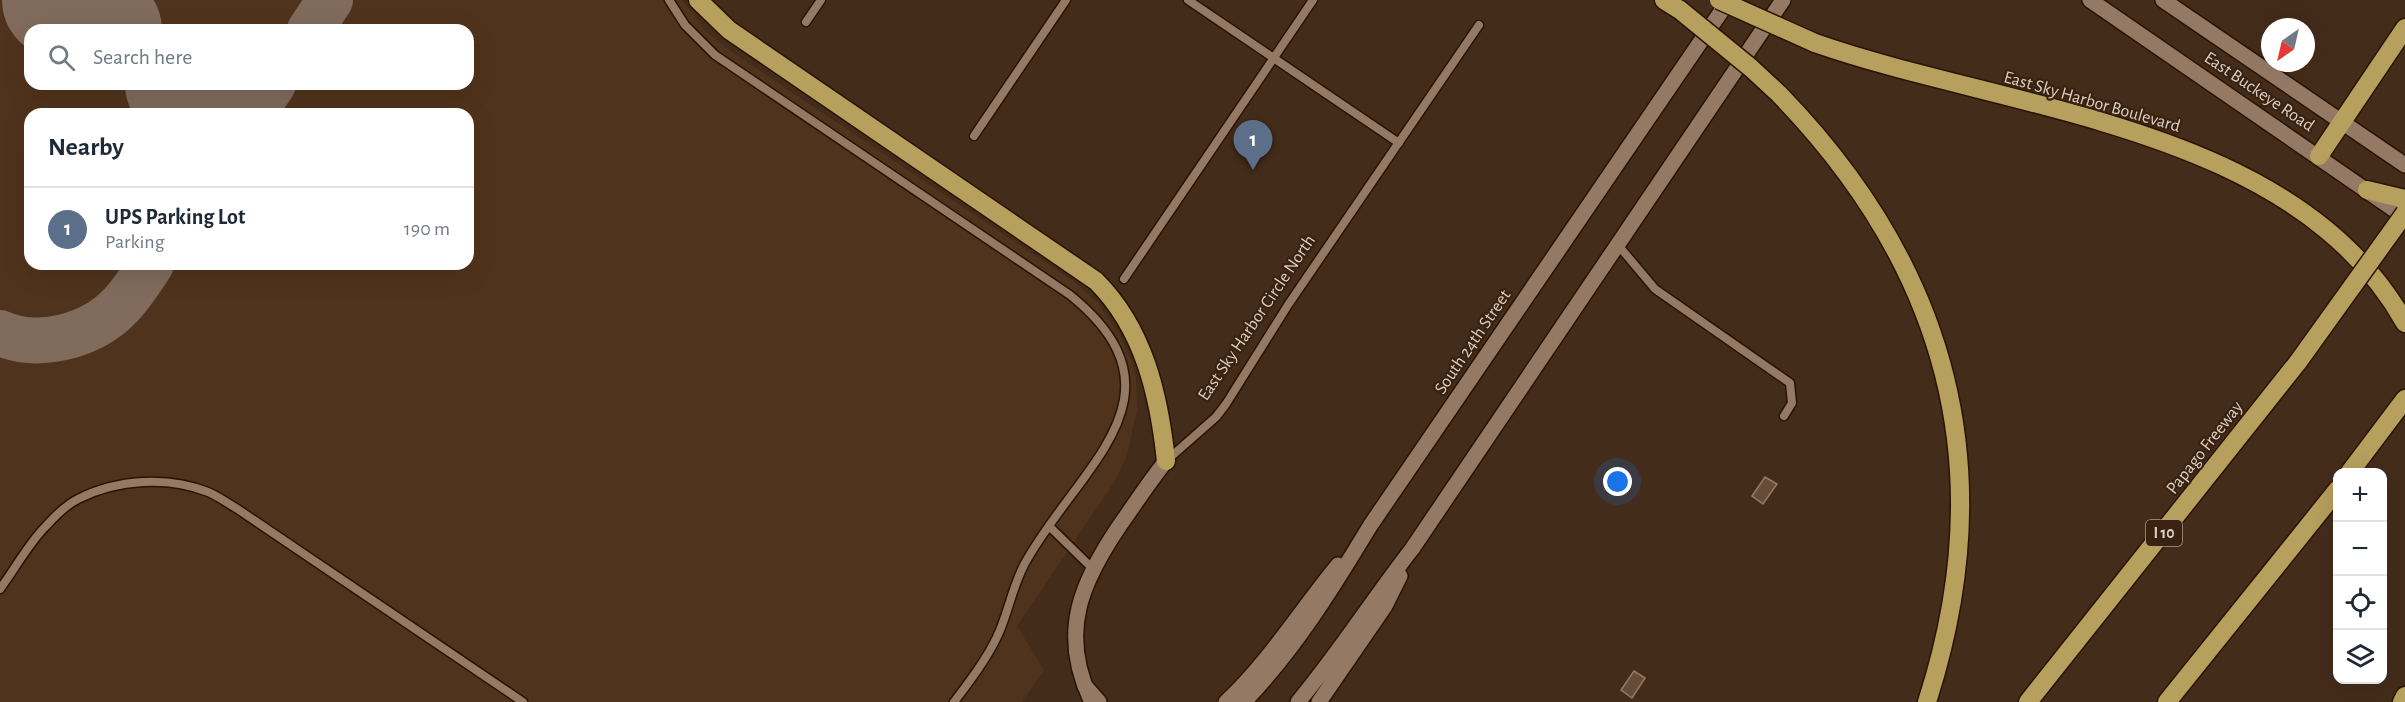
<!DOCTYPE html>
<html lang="en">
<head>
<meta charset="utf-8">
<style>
	:root { --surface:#fff; --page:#f2f2f3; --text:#1f2937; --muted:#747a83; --line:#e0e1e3; --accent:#7c3aed }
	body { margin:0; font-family:"Alegreya Sans",sans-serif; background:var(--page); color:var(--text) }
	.controls { position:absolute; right:18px; bottom:18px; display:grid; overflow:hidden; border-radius:12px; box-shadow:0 6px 24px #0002 }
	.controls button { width:54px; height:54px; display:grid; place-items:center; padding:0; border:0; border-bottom:2px solid var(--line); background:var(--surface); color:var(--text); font:30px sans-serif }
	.compass { position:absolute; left:2261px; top:18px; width:54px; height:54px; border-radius:50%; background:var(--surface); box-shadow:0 6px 24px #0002; rotate:214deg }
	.you { position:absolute; left:1618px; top:482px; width:21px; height:21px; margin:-15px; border:4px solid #fff; border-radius:50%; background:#1a73e8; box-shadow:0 0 0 9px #1a73e833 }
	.badge { display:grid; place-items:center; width:39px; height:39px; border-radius:50%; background:var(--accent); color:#fff; font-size:20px; font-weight:700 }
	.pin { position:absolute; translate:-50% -50px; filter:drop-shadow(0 2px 3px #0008) }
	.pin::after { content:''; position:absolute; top:32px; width:21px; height:18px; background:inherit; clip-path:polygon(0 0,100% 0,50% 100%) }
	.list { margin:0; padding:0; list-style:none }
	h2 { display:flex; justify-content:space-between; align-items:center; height:78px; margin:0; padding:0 24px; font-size:26px }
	h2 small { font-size:20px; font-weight:400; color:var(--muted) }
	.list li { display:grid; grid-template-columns:39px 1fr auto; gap:18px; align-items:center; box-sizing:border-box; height:84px; padding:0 24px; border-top:2px solid var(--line) }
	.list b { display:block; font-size:22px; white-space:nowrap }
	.list p { margin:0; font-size:20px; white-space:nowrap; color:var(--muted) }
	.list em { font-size:20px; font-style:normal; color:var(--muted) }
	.icon { flex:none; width:33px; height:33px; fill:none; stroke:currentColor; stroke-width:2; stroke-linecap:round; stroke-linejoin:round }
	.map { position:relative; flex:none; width:2405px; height:702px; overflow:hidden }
	.search { position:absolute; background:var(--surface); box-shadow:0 6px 24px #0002; left:24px; top:24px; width:450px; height:66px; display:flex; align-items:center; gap:15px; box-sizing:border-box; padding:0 21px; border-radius:18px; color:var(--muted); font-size:22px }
	.panel { position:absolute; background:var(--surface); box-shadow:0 6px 24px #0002; left:24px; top:108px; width:450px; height:162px; border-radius:18px }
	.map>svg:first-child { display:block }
	.built { fill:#50331c; fill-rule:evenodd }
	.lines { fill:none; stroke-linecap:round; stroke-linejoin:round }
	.taxiway { stroke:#806b5c; stroke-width:46 }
	.runway { stroke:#806b5c; stroke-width:116 }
	.building { fill:#664d39; stroke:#967b66; stroke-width:1.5 }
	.service-casing { stroke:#291403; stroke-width:11 }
	.minor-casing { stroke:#291403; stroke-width:18 }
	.secondary-casing { stroke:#291403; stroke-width:18 }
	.motorway-casing { stroke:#291403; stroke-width:21 }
	.service { stroke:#947965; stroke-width:8 }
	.minor { stroke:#947965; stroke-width:15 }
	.secondary { stroke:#947965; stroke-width:15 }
	.motorway { stroke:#b79f5d; stroke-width:18 }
	.motorway-bridge-casing { stroke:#291403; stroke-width:21; stroke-linecap:butt }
	.motorway-bridge { stroke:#b79f5d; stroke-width:18 }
	.labels { text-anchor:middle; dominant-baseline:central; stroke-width:4.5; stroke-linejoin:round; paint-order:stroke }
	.shield { fill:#392210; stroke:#ac9a8d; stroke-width:1.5 }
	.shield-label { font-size:16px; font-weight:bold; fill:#ddcec3 }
	.street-label { font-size:18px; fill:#ddcec3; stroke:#392210 }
</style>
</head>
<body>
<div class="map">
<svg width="2405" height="702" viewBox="0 0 2405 702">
	<rect width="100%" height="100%" fill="#442c1a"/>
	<path class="built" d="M0,0h682l24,31 26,21 341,229 25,22 22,33 12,26 4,17 1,31 -10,45 -12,26 -98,145 27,44 -22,32h-1022zM30,30h438v54h-438zM30,114h438v150h-438z"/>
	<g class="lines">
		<path class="taxiway" d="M32,0l25,4 22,9
			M310,30l20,-30
			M170,84l19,30
			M253,114l20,-30
			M0,333c39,17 92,3 121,-28 11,-12 21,-27 30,-41"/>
		<path class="runway" d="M60,0l44,30
			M183,84l44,30"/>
	</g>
	<path class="building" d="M1765,477l12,7 -14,20 -11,-8z
		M1634,671l11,7 -13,20 -11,-8z"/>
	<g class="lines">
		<defs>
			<path id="service" d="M669,0l16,25 30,30 355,240c125,101 6,173 -46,270 -12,23 -16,49 -27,72 -11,23 -28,45 -43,65
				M1188,0l211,143
				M806,22l15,-22
				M974,136l92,-136
				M1618,245l37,44 135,94 2,20 -8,13
				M1124,279l189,-279
				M1166,461l50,-44 10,-13 62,-99 191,-280
				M1049,526l43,42
				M0,589c15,-20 28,-45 46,-63 9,-10 20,-21 32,-27 39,-20 90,-23 130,-7 10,4 19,11 28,16l287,194"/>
			<path id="minor" d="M1090,698c-31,-67 -8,-117 30,-173 15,-21 29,-43 46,-64"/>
			<path id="secondary" d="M2090,0l315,217
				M2163,0l242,165
				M1085,686l14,16
				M1226,702c43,-40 74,-91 112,-137
				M1244,702c51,-53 88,-113 126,-176l359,-526
				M1298,702c41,-49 75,-103 114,-153l371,-549
				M1319,702l66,-96 15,-30"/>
			<path id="motorway" d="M698,0l31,30 367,251c48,48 63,114 70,180
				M1664,0l16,10
				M1815,43c194,68 479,82 590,280
				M1779,94c169,174 223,376 148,608
				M2319,156l86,-128
				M2367,190l38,9
				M2350,472l55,-73
				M2028,702l270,-340
				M2167,702l171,-213
				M2402,702l3,-6"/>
		</defs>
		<use href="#service" class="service-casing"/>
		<use href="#minor" class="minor-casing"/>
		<use href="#secondary" class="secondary-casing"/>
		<use href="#motorway" class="motorway-casing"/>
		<use href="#service" class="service"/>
		<use href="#minor" class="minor"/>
		<use href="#secondary" class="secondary"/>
		<use href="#motorway" class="motorway"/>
		<defs>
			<path id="motorway-bridge" d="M1719,0l96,43
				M1680,10l71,58 28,26
				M2298,362l107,-149"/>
		</defs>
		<use href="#motorway-bridge" class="motorway-bridge-casing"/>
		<use href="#motorway-bridge" class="motorway-bridge"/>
	</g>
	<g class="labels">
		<rect class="shield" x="2146" y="520" width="36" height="26" rx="4.5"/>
		<g class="shield-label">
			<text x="2164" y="533">I 10</text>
		</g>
		<g class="street-label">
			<text transform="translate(2259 92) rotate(34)">East Buckeye Road</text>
			<text transform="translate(2092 102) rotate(16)">East Sky Harbor Boulevard</text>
			<text transform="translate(1257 318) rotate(-56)">East Sky Harbor Circle North</text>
			<text transform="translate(1473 342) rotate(-56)">South 24th Street</text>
			<text transform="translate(2205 448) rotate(-52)">Papago Freeway</text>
		</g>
	</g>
</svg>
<div class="controls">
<button>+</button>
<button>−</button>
<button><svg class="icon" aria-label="locate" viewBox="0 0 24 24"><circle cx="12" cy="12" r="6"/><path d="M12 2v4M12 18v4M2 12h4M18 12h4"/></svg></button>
<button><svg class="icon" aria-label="layers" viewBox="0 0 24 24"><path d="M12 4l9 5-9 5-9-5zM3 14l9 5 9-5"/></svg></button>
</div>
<svg class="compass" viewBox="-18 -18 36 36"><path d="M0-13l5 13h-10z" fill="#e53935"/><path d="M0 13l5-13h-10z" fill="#747a83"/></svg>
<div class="you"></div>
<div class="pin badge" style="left:1253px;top:170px;background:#5c6f8a">1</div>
<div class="search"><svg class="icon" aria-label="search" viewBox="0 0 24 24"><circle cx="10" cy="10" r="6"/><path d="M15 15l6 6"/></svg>Search here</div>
<section class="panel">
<h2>Nearby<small></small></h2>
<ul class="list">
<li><span class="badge" style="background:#5c6f8a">1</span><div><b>UPS Parking Lot</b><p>Parking</p></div><em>190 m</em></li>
</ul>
</section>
</div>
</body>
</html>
